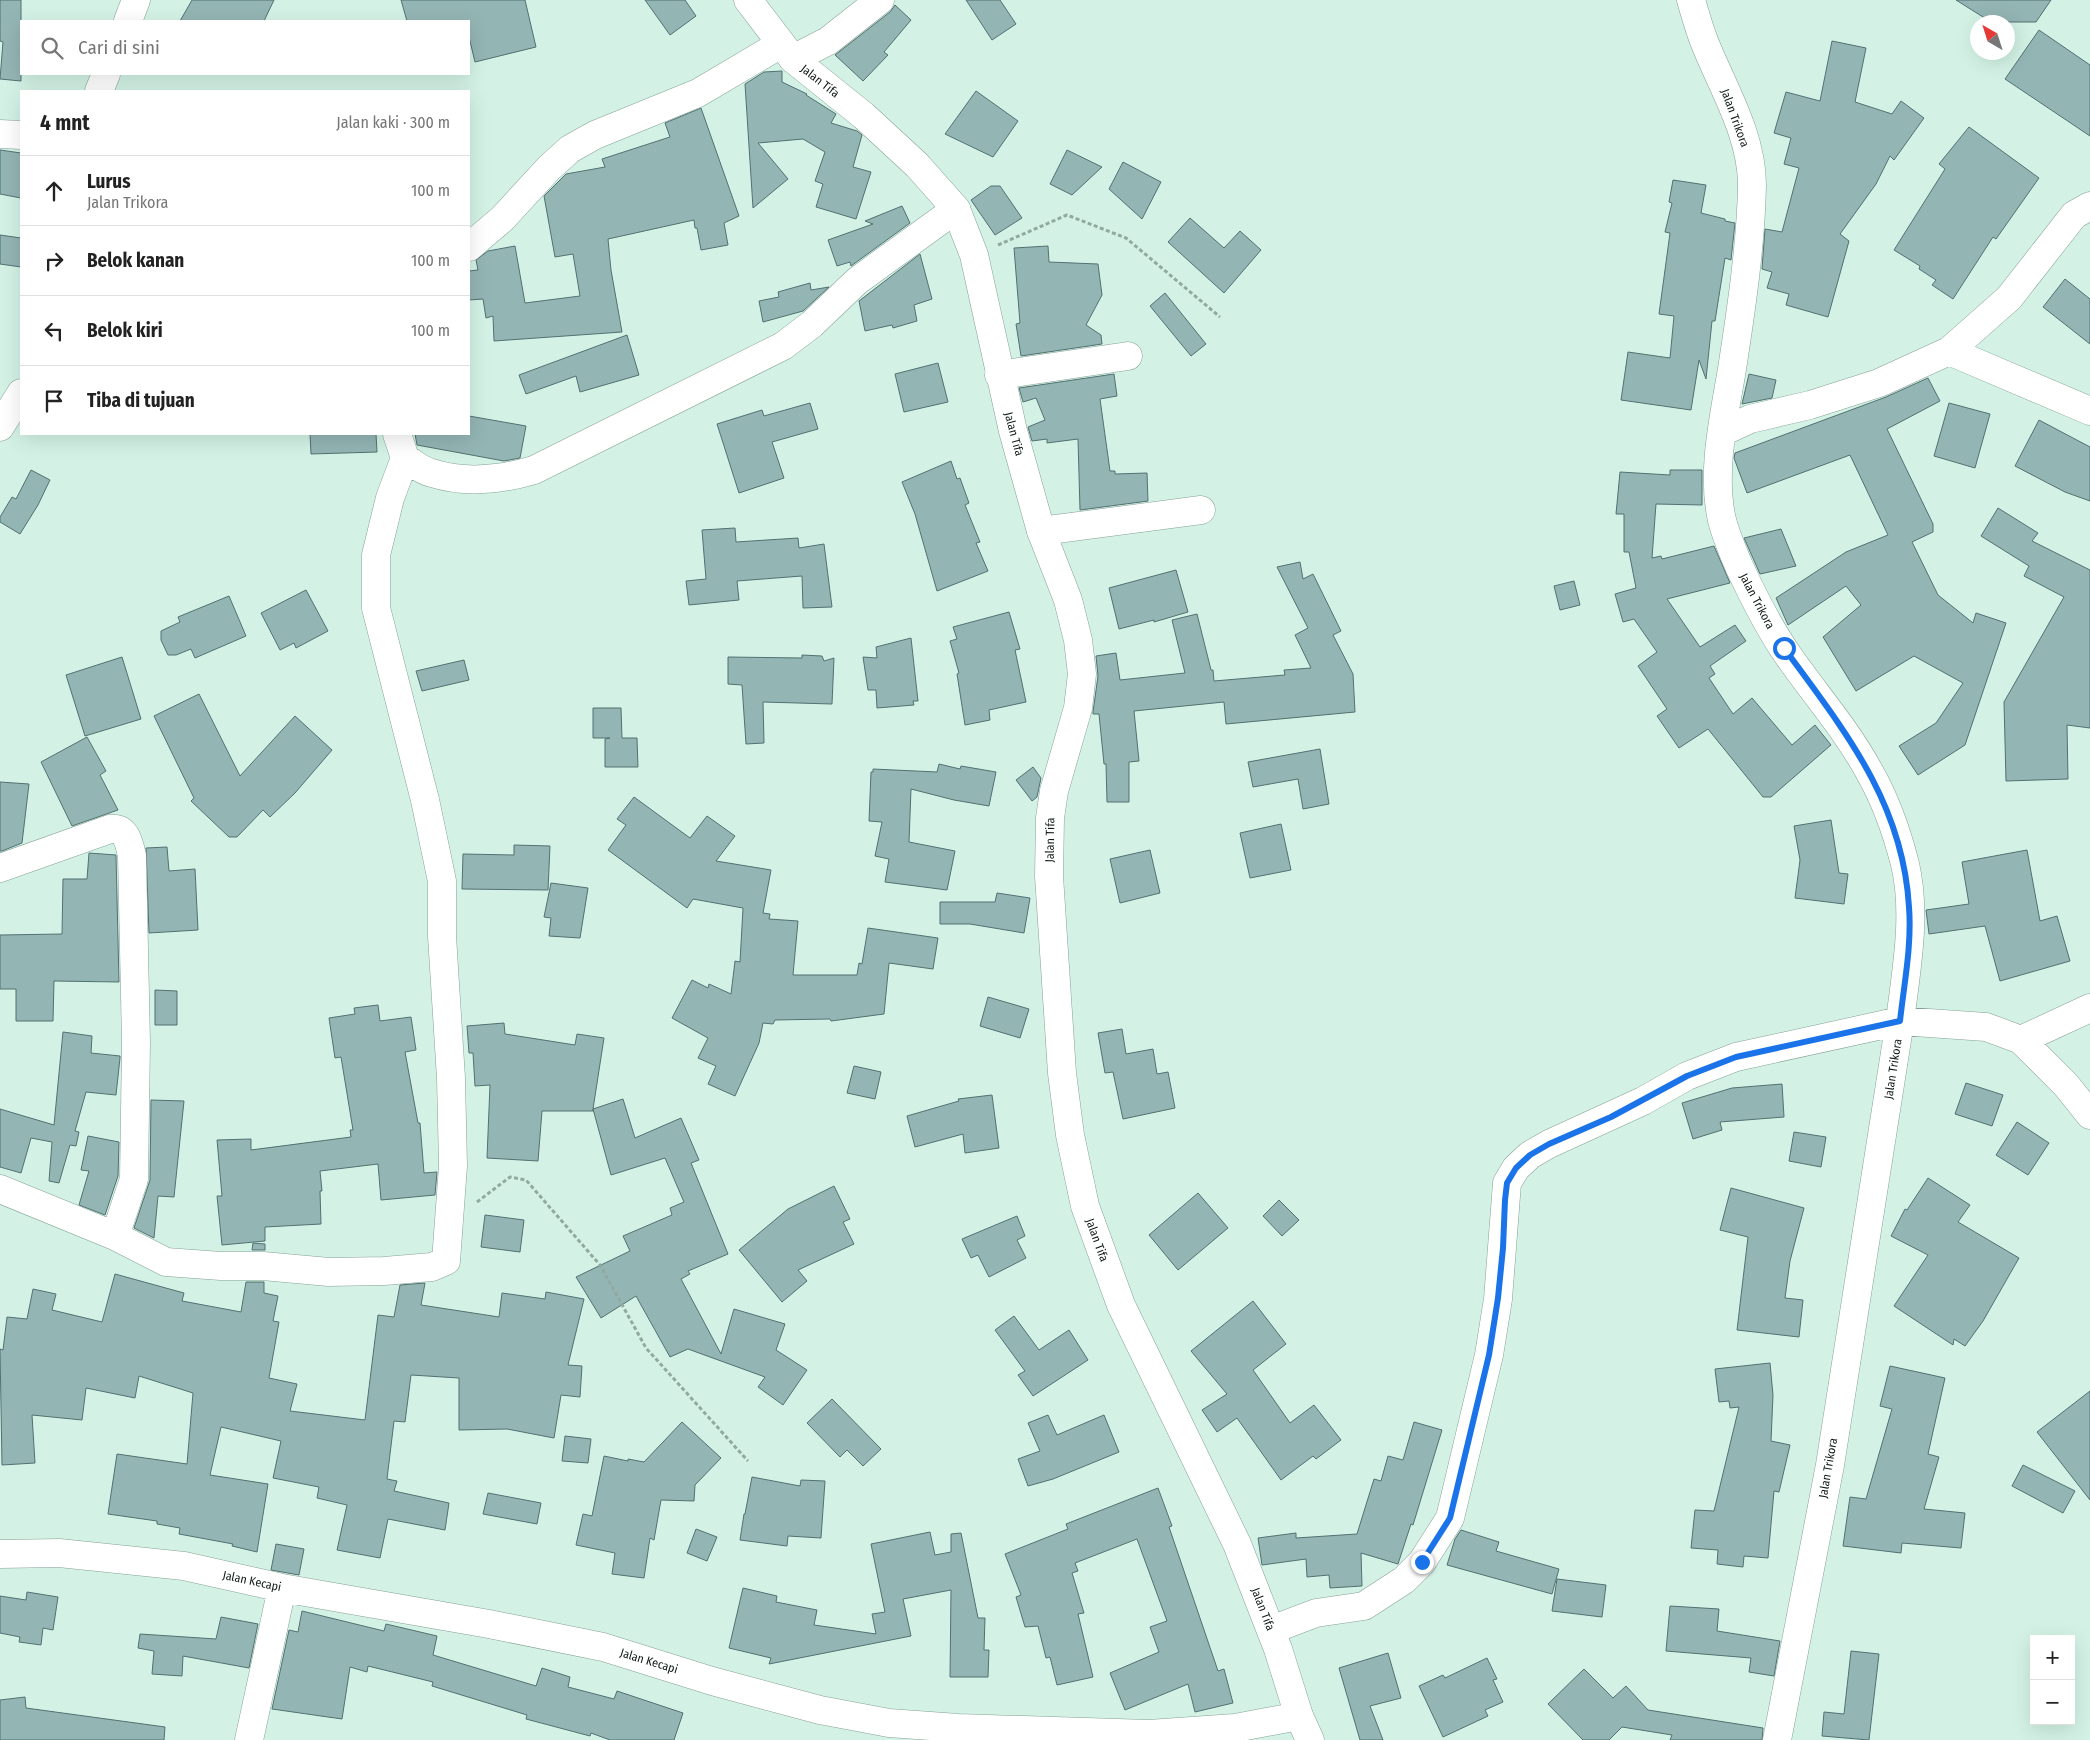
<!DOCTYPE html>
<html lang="id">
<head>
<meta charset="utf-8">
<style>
	:root { --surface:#fff; --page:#f6f6f6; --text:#222; --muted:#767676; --line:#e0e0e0 }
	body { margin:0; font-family:"Fira Sans Condensed",sans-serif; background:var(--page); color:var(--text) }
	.controls { position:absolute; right:15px; bottom:15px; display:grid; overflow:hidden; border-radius:0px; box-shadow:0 5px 20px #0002 }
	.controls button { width:45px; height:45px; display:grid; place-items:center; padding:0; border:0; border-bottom:1px solid var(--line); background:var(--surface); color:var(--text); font:25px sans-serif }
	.compass { position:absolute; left:1970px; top:15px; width:45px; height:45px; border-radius:50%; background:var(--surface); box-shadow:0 5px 20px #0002; rotate:321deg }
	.stop { position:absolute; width:15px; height:15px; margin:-11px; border:4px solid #1a73e8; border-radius:50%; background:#fff }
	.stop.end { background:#1a73e8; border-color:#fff; box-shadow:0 1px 5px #0008 }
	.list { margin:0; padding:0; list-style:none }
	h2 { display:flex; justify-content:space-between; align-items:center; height:65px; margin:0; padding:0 20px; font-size:21px }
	h2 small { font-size:16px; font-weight:400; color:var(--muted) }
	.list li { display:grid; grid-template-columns:32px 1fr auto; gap:15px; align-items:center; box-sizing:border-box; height:70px; padding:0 20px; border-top:1px solid var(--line) }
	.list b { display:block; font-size:19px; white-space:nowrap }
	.list p { margin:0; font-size:16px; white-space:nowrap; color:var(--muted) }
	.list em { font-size:16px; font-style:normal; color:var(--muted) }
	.icon { flex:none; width:28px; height:28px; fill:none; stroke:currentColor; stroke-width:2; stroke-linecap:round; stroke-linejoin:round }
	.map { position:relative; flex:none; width:2090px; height:1740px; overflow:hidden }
	.search { position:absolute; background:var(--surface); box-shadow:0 5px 20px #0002; left:20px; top:20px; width:450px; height:55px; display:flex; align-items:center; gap:12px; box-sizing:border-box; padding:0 18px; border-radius:0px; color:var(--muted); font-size:19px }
	.panel { position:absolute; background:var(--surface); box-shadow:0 5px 20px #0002; left:20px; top:90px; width:450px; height:345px; border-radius:0px }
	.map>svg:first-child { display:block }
	.building { fill:#93b5b4; stroke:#527171 }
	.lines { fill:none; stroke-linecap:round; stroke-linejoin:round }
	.street-casing { stroke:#85a296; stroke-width:29 }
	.secondary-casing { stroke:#85a296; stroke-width:29 }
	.path { stroke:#91a99f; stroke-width:3; stroke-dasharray:4 2.5; stroke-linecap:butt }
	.street { stroke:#fff; stroke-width:28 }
	.secondary { stroke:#fff; stroke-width:28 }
	.route { stroke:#1a73e8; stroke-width:6 }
	.labels { text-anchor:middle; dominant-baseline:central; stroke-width:5; stroke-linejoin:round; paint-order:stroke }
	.street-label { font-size:12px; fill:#101b17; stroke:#fff }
</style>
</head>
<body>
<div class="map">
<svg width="2090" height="1740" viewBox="0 0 2090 1740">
	<rect width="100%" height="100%" fill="#d3f2e5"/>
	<path class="building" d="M0,0h21v81l-21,-2 3,-37 -3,-1z
		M192,0h82l-10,21h-84z
		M401,0h124l11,47 -61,15 -6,-25v-16h-62z
		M645,0h40l11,16 -26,19z
		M966,0h34l16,24 -24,16z
		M1956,0h95l-15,22h-45z
		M895,5l16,15 -27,32 4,3 -25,26 -28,-26 55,-43z
		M2039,30l51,35v71l-85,-57z
		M1832,41l34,7 -11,54 37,12 9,-13 23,17 -30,42 -4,-4 -14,28 -36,50 9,7 -21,76 -42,-12 3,-11 -22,-6 5,-16 -10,-3 3,-40 17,3 17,-64 -15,-4 7,-26 -17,-5 12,-41 34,9z
		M782,71v11l25,12 -1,1 30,19 -5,9 26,8 5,4 -9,32 18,5 -15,47 -40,-12 7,-23 -8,-3 10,-29 -22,-13 -45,4 30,36 -35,29 -8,-124 19,-12z
		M976,91l42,30 -25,36 -48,-23z
		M701,108l38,108 -15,7 4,22 -27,5 -4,-22h-2l-1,-8 -86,19 3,31 11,62 -128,9 -1,-25 -7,2 -3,-19 -14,1v-29l9,-1 -2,-10 12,-9 27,-5 10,57 55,-7 -7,-42 -18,3 -11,-61 22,-22 39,-7 -3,-8 68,-22 -5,-14z
		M1969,127l70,51 -43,61 -3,-2 -40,62 -21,-14 4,-5 -17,-11 1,-3 -26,-16 51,-81 -6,-5z
		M0,150l21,3v45l-21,-4z
		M1067,150l35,17 -30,28 -22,-11z
		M1123,162l38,20 -19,37 -33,-30z
		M1673,180l33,5 -5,28 24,6v2l10,2 -4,37 -6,-2 -10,63h-3l-6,58 -7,-19 -8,50 -70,-10 7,-48 42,6 4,-42 -15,-2 11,-81 -5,-1 7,-29 -3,-1z
		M991,186h9l22,32 -27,17 -24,-35z
		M902,206l8,17 -59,43 -1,-4 -13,4 -9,-26 45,-16 -8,-3z
		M1190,218l34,30 16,-17 21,19 -37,43 -56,-51z
		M0,235l21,3v29l-21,-3z
		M1048,246l1,16 49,2 4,31 -16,30 15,10 1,9 -81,12 -5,-32 4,-1 -6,-75z
		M920,254l12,45 -18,6 3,16 -24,7 -1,-3 -27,6 -6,-30z
		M2065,279l25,20v45l-47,-37z
		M810,283l1,7 18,-3 -26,24 -40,11 -4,-21 20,-4 -1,-5z
		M1165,293l41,51 -15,12 -41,-50z
		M627,335l12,40 -59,17 -4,-16 -50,18 -7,-19z
		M938,363l10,39 -44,10 -9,-38z
		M1114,374l3,22 -17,3 10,72h5v3l32,-1 1,28 -68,9 -2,-71 -31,4v-4l-15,2 -4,-14 17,-7 -9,-22 -13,4 -4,-14z
		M1749,374l27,6 -4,18 -30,6z
		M1928,378l12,23 -53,28 46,95v8l-21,10 26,53 35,28 3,-10 30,10 -41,122 -47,30 -19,-29 37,-23 27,-40 -49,-27 -58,35 -33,-54 38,-32 -15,-19 -58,39 -12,-27 70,-46 42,-17 -38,-80 -103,38 -13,-35 1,-5 151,-56z
		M810,403l8,26 -46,13 12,36 -45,15 -22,-69 45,-14 2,6z
		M1949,403l41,11 -15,54 -41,-12z
		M469,416l57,10 -6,32 -16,3 -87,-16 -2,-11h54z
		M2039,420l51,27v54l-25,-9 -50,-26z
		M310,434h66l1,18 -66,2z
		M951,461l6,18 3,-1 9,25 -4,2 15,37 -4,1 12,28 -51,20 -22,-77 -13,-32z
		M31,470l19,10 -12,25 -18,29 -20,-12v-5l12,-20 4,2z
		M1670,470h32v35l-46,-1 -4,54 9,-2 1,3 52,-13 16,37 -63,16 33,48 35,-22 11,16 -36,25 5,8 -6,4 24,36 19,-16 40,47 23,-20 16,20 -60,52h-8l-55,-68 -29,19 -22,-32 10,-7 -29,-43 19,-14 -23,-33 -11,3 -8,-28 21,-6 -7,-36h-5v-38h-8l4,-42 50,3z
		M1998,508l40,25 -6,8 58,29v158l-23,-3 1,54 -62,2 -2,-79 60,-105 -40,-21 5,-10 -48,-30z
		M735,528l1,14 62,-4 1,10 25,-4 8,63 -29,1 -1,-32 -65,5 2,19 -50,5 -3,-24 20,-2 -4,-49z
		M1781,529l15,37 -36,8 -16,-36z
		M1300,562l3,17 10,-5 28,57 -8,4 20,39 2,38 -129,12 -2,-22 -90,9 5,50 -10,1v40h-22l-1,-38h-2l-5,-50h-6v-2l5,-36 -2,-20 20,-3 4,27 65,-7 -13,-53 25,-6 14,56h2l1,11 71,-6 -1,-5 27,-2 -16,-33 13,-7 -31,-61z
		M1176,570l12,42 -34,10v-2l-35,9 -10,-41z
		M1574,581l6,24 -20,5 -6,-24z
		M306,590l22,41 -32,17 -2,-5 -14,7 -19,-37z
		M229,596l17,40 -51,22 -4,-9 -15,6h-8l-7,-15v-9l19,-9 -2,-5z
		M1009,612l11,37 -5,1 11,52 -37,8 1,10 -25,5 -8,-51 2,-1 -9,-32 7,-2 -4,-12z
		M911,638l7,63h-5l1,4 -37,3 -1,-18h-8l-5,-33 14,1 -1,-11z
		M802,655l20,1 2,5 10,-3 -2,46 -69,-2 1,41 -18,1 -4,-59 -14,-1v-27l74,1z
		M122,657l19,62 -56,17 -19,-61z
		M464,660l5,20 -47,11 -6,-20z
		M199,694l41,82 55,-60 37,34 -37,43 -25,24 -7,-7 -26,27h-8l-38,-36 3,-3 -40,-82z
		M593,708h28l1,30h15l1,29h-33v-28l5,-1h-17z
		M87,737l19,34 -6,4 18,35 -46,16 -31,-64z
		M1320,749l9,55 -26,5 -5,-30 -45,8 -5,-25z
		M939,764l21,5 1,-3 35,6 -7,34 -35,-6 -43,-11 -2,53 46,9 -8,39 -62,-8 4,-23 -14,-3 7,-34 -13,-1 2,-49h2v-3l64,3z
		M1033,767l8,11 -4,19 -5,4 -16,-21z
		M0,782l29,2 -7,59 -20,8h-2z
		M634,797l56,41 17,-22 28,20 -19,25 55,9 -8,43 7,1 -1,5 29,2 -5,54h64l2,-12 3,1 6,-36 70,10 -5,31 -44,-6 -5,51 -53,7 -1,-2 -55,1 -2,4 -10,-1 -4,20 -24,53 -27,-12 8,-18 -18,-8 10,-20 -36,-20 20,-38 16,8 1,-4 22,10 4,-33 5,1 3,-54 -50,-9 -6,9 -79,-58 18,-25 -9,-6z
		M1831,820l8,53 9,1 -4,30 -49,-6 5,-38 -6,-34z
		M1281,824l10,46 -41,8 -10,-45z
		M514,845l36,1 -2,44 -86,-1 1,-35 51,1z
		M167,847l2,24 26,-2 3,61 -49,3 -3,-85z
		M1150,850l10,43 -40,10 -10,-44z
		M2027,850l13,71 17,-5 13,45 -70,20 -15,-55 -56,8 -3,-24 43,-6 -7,-42z
		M89,853l27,2 3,127 -65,-1 -1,40h-37v-32h-16v-54l62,-1 1,-55h24z
		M551,883l37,5 -8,50 -31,-2 2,-18 -7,-1z
		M997,893l33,5 -6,35 -54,-9h-30v-22h55z
		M155,990l22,1v34h-22z
		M988,997l41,12 -9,29 -40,-12z
		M378,1005l2,16 31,-4 5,33 -11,2 13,71h2l4,50 13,-1 -2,23 -54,5 -3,-36 -58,7 2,20h-2l1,33 -56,3v14l-43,4 -5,-49h5l-5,-56 34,-1v11l100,-13 -1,-7h3l-12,-73 -6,1 -6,-40 26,-4 -1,-6z
		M504,1023l1,11 70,11 2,-11 27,4 -11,71 30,-10 12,39 46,-20 18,42 -8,3 37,91 -40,17 2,3 -9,5 40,75 13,-45 51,15 -9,26 31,20 -24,35 -25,-18 7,-10 -77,-28 -18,8 -34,-61 -35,22 -25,-41 54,-26 -7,-15 49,-21 -2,-7 14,-6 -19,-44 -54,17 -18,-66v2h-51l-4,50 -51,-3 3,-73 -15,1 -2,-33h-4l-2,-27z
		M1122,1029l4,25 27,-5 4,25 11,-2 7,36 -52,11 -10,-47 -8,1 -7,-40z
		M63,1032l29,4 -1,17 29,3v2l-4,37 -30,-3 -11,39 4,1 -3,14 -6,-1 -11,38 -10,-2 3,-39 -21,-4 -10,35 -21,-6v-58l54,16z
		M854,1066l27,6 -6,27 -28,-6z
		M1966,1083l37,12 -11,31 -37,-12z
		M1782,1084l2,33 -64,5 2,8 -29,9 -11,-36 50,-15z
		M992,1095l7,53 -34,5 -2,-19 -48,13 -8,-31 52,-15 -1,-2z
		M151,1100l33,1 -10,96 -16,-1 -4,42 -20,-10 16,-48z
		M2017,1122l32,21 -21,32 -32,-20z
		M1794,1132l32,5 -5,30 -32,-6z
		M88,1136l31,6 -1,34 -13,39 -26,-10 10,-34 -8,-1z
		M1928,1178l42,27 -12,17 61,36 -36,63 -18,25 -11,-7 -1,6 -59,-39 34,-51 -37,-19 14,-27 2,1z
		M834,1186l16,33 -7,3 11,22 -56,26 9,11 -25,21 -43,-52 49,-41z
		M1731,1188l73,20 -14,53 -5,37 18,2 -4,37 -62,-7 11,-93 -28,-7z
		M1198,1193l30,35 -50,42 -29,-35z
		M1279,1200l20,20 -17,16 -19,-20z
		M485,1215l39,5 -4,32 -39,-5z
		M1017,1216l8,20 -8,4 9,18 -37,19 -11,-22 -7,3 -9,-19z
		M253,1243l12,1v6h-13z
		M115,1274l69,19 -2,8 59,11 5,-30h18v11l14,3 -5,25 6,1 -10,56 28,6 -7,27 75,9 13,-105 16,2 6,-32 25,-2 -4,22 78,12 3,-24 43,6 1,-7 38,7 -16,66 14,1 -2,31 -19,-2 -7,43 -47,-9 -48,1v-52l-48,-3 -6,47 -11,-1 -7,58 10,2 -3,10 55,12 -4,27 -57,-11 -8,39 -43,-8 10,-45 -30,-7 2,-11 -46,-9 8,-37 -60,-14 -11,48 58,9 -11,68 -25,-6 1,-2 -54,-10 1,-6 -23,-4v-3l-49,-7 9,-60 70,10 6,-71 -54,-17 -4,22 -49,-10 -4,32 -50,-5 3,48 -33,2 -2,-116 3,1 4,-33 20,2 6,-30 23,5 -4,16 50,12z
		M1253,1301l33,43 -33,26 37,53 24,-18 27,35 -25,19 -3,-3 -32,24 -44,-62 -20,14 -15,-22 25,-16 -36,-43z
		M1014,1316l25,34 30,-20 19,30 -55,36 -15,-21 7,-4 -30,-41z
		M1770,1363l3,32 -2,46 19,4 -11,47 -5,-1 -6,67 -24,-2 -1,11 -26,-3 1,-14 -27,-2 4,-38 19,1 25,-104 -9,1 -1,-7 -10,1 -4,-33z
		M1890,1366l55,12 -17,76 11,3 -15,52 41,4 -4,35 -59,-5 -1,10 -58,-7 7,-49 16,2 26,-90 -12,-3z
		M2090,1391v109l-53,-68z
		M832,1399l49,50 -18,17 -16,-16 -7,7 -33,-34z
		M1048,1415l9,20 47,-20 15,37 -66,27 -25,7 -10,-27 22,-8 -12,-28z
		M682,1422l39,36 -26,27 -1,16 -33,-1 -7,40 -4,-2 -6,40 -32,-4 3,-21 -39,-8 7,-31 9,2 12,-60 24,5v-2l16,3z
		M1414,1422l28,8 -29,95 -2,-1 -13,40 -37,-11 1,33 -32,2 -1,-13 -22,2 -1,-18 -44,6 -4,-27 38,-5v5l61,-4 17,-55 7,2 7,-25 15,4z
		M565,1436l26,3 -3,24 -26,-2z
		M2023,1465l52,26 -12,22 -51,-27z
		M752,1477l48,9 1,-6 24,1 -4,57 -33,-2 -1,10 -47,-6 4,-26h1z
		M1158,1488l14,38 -3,1 49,144 6,-2 9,34 -38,9 -7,-28 -63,26 -15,-37 49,-21 -9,-25 17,-6 -30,-82 -62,24 3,8 -6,2 12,40 -6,1 15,63 -36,8 -7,-28 -4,1 -8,-32 -13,1 -9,-30 5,-2 -16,-41 63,-25 -2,-5z
		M488,1493l53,10 -4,21 -54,-10z
		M696,1529l21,8 -10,24 -20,-8z
		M1461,1530l38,12 -3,9 63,18 -7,25 -105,-29 8,-26z
		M930,1532l5,23 16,-3v-18l10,-1 17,85h7l-1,32h5l-1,27h-38l1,-87 -48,9 8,37 -142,28 2,-6 -42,-10 14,-60 34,8 -1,6 41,8 -3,15 62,9 -4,-20 13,-2 -14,-68z
		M276,1544l28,5 -5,26 -28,-5z
		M1557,1579l49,6 -4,32 -50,-6z
		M27,1592l31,5 -5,33 -10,-2 -2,17 -22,-3 1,-5 -20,-4v-37l26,4z
		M1670,1606l49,3 -2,22 63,10 -6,35 -25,-4 2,-14 -85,-7z
		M302,1611l82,20 2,-7 51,12 -4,19 103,31 6,-18 28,9 -2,10 46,12 3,-8 66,22 -9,27h-64l-19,-7 -1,3 -64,-17 1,-4 -95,-29 1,-4 -65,-16 -1,6 -17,-5 -8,52 -70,-10 17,-79 9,2z
		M221,1617l37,7 -9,44 -66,-12 -1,20 -30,-2 2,-23 -16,-3 2,-14 76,5z
		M1851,1651l28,3 -10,86 -47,-4 2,-24 20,2z
		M1388,1653l13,45 -31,8 13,34h-23l-21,-72z
		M1487,1658l10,21 -4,1 10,22 -18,8 3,6 -45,21 -24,-51 24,-11 2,3z
		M1584,1669l29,29 13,-12 22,24 115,18 -1,12h-92l2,-5 -50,-8 -13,13h-26l-35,-36z
		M25,1697l1,11 139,19 -1,13h-164v-40z"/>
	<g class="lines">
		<defs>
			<path id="street" d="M1691,0c4,14 8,28 13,41 18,46 48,93 48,144 -1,59 -11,126 -20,184 -8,48 -21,103 -10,151 4,16 11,32 17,46 13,28 27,56 44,82 28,42 63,80 87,125 16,28 27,60 35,91 12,51 1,107 -5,157l-70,444 -53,275
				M128,21l8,-21
				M793,59l35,-18 52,-41
				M99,91l7,-17
				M0,134l21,1
				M469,247l33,-28 47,-51 21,-19 25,-14 103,-42 83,-49
				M1949,351l141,60
				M999,375l129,-19
				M0,427l21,-34
				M1722,432l28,-13 60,-14 69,-22 70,-32 60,-53 65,-83 16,-9
				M397,434l8,24c8,5 17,13 27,15 34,11 68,7 102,-3l249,-124 29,-22 45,-43 99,-72
				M1041,531l160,-21
				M0,868l110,-39c16,-2 19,13 22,27l4,187 -2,136 -19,57
				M2021,1040l69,-32
				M0,1189l115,47 51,26 55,4h42l66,6 55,-1 48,-4 14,-6 7,-95 -2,-88 -9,-142v-55l-17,-81 -49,-192v-53l14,-57 15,-40
				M0,1554l59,-1 125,13 98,22 207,36 114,23 109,34 108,29 69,13 69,5 191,6 86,-6 64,-12
				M1271,1630l45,-17 48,-7 40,-26 18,-18 28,-44 39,-163 9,-56 9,-116 9,-15 14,-13 19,-11 94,-43 44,-25 49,-19 164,-36 86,6 35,13 45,45 24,30
				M249,1740l33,-152"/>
			<path id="secondary" d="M748,0l45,59 71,57 53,49 39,44 18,46 39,176 28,100 27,69 10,40 4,34 -4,34 -24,83 -4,27 -1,58 13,197 8,62 15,71 36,99 116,239 41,105 21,67 11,24"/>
		</defs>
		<use href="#street" class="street-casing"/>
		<use href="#secondary" class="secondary-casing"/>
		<path class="path" d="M998,245l69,-30 59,23 94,79
			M477,1202l33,-25 16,3 74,85 46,83 102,113"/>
		<use href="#street" class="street"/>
		<use href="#secondary" class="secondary"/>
	</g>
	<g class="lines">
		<path class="route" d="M1422,1562l28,-44 39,-163 9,-57 5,-50 2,-48 2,-17 9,-15 14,-13 19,-11 62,-27 76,-41 49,-19 164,-36c4,-37 12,-76 9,-114 -6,-105 -65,-177 -125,-259"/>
	</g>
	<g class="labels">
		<g class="street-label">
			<text transform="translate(820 81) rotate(38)">Jalan Tifa</text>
			<text transform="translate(1735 118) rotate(70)">Jalan Trikora</text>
			<text transform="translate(1014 434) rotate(75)">Jalan Tifa</text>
			<text transform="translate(1757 601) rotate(62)">Jalan Trikora</text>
			<text transform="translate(1050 840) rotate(-89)">Jalan Tifa</text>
			<text transform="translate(1893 1069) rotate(-81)">Jalan Trikora</text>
			<text transform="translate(1097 1240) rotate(70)">Jalan Tifa</text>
			<text transform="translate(1828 1468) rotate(-80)">Jalan Trikora</text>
			<text transform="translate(252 1581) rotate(12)">Jalan Kecapi</text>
			<text transform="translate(1263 1609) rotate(69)">Jalan Tifa</text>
			<text transform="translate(649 1661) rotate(17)">Jalan Kecapi</text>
		</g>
	</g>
</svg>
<div class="controls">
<button>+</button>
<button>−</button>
</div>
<svg class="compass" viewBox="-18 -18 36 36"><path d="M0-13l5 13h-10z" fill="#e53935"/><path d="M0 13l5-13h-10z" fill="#767676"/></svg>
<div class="stop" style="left:1784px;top:648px"></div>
<div class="stop end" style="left:1422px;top:1562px"></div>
<div class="search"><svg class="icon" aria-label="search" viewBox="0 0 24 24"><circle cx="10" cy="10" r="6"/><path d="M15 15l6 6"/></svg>Cari di sini</div>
<section class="panel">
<h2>4 mnt<small>Jalan kaki · 300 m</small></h2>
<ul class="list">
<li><svg class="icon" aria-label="ahead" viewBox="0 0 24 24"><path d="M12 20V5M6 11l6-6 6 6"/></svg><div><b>Lurus</b><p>Jalan Trikora</p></div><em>100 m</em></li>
<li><svg class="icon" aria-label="right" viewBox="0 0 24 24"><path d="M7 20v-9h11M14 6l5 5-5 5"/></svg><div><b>Belok kanan</b></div><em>100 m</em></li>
<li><svg class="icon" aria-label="left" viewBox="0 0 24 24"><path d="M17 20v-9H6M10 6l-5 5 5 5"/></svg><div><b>Belok kiri</b></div><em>100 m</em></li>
<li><svg class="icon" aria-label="arrive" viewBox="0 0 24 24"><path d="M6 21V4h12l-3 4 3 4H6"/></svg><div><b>Tiba di tujuan</b></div></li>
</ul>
</section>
</div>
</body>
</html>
